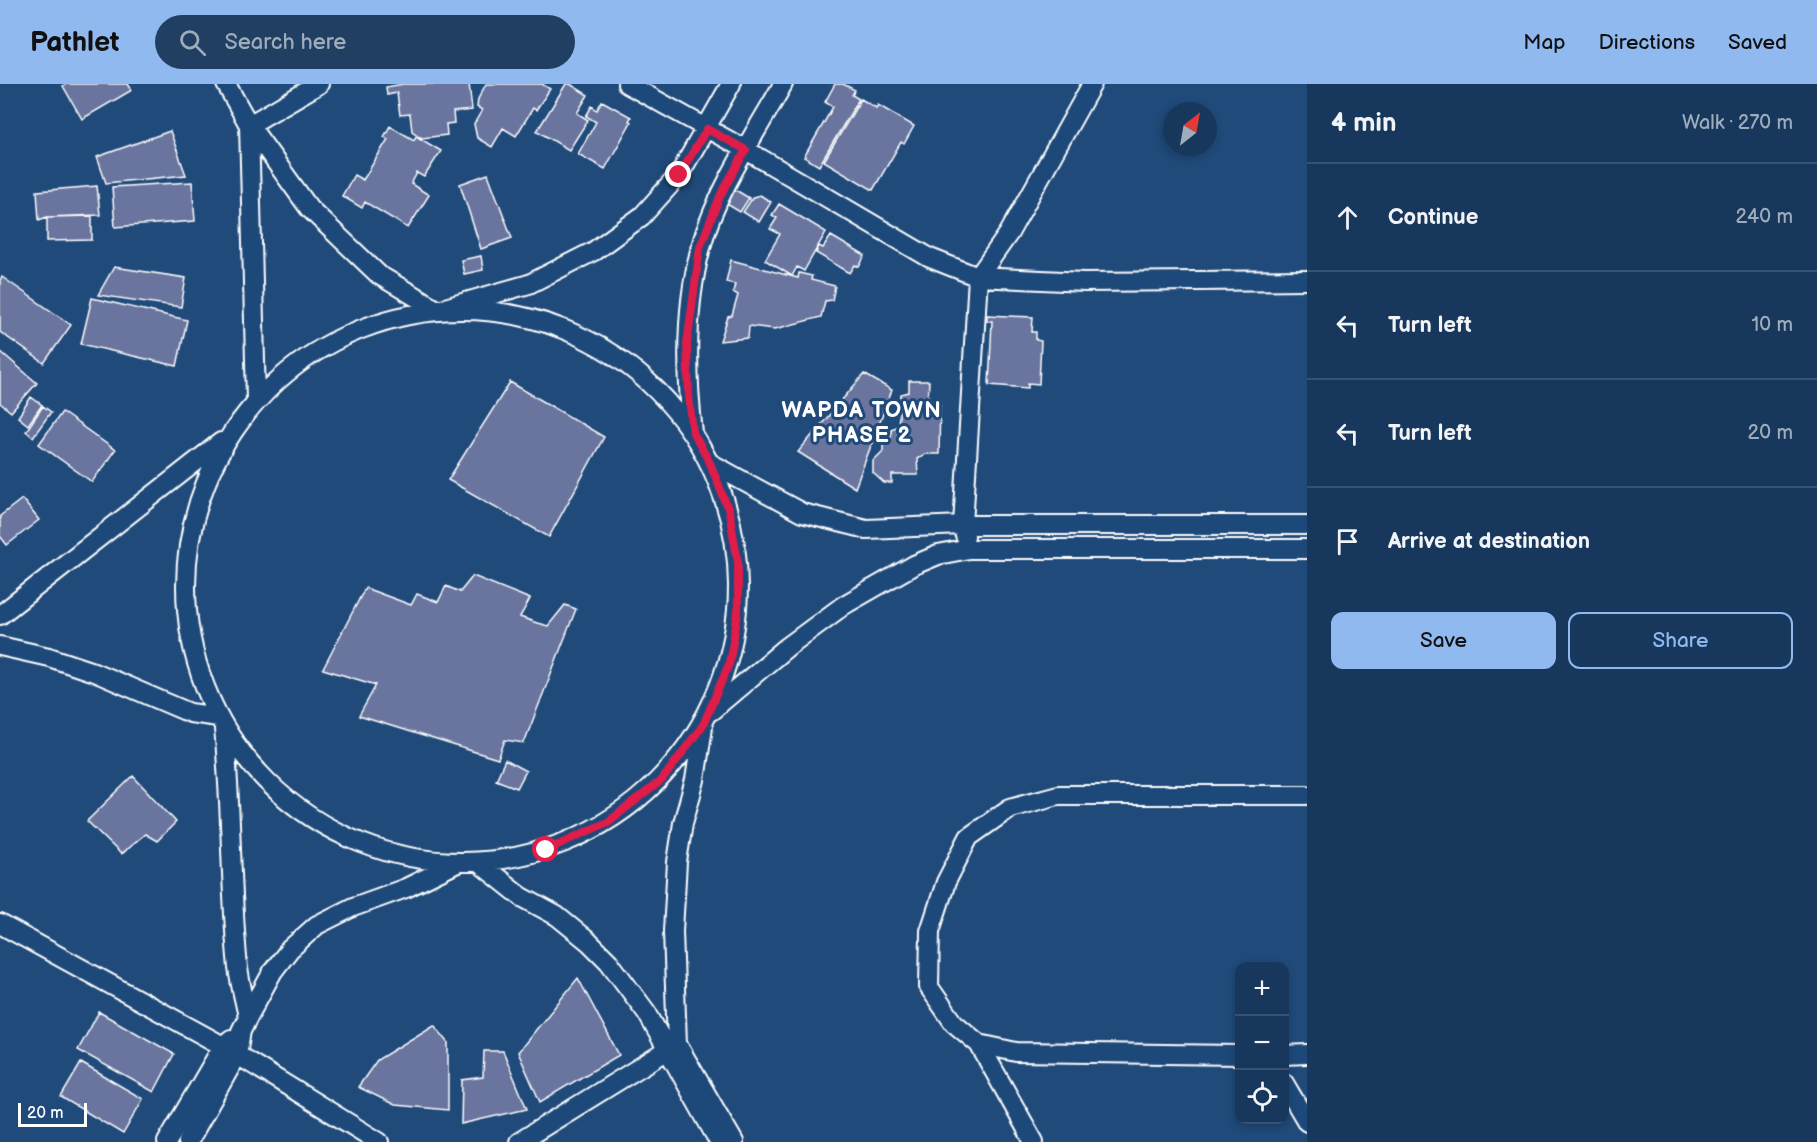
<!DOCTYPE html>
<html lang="en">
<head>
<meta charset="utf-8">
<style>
	:root { --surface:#17385c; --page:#203f62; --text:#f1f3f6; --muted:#9eacbb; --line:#365272; --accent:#90b9f0 }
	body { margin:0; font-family:"Balsamiq Sans",sans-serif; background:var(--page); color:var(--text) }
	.controls { position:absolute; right:18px; bottom:18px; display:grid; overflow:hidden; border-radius:12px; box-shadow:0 3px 9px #0003 }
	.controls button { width:54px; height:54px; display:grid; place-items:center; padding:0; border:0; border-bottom:2px solid var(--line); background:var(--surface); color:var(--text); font:30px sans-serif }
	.compass { position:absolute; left:1163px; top:18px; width:54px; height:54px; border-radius:50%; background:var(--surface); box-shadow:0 3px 9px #0003; rotate:31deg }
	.scale { position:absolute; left:18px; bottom:15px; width:69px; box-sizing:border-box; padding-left:6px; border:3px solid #fff; border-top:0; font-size:16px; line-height:21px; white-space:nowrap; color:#fff; -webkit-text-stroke:4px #1f4a7a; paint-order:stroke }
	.stop { position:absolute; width:18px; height:18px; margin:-14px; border:4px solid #e11d48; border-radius:50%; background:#fff }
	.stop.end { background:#e11d48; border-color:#fff; box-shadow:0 2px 6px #0008 }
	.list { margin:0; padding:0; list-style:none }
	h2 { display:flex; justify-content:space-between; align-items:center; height:78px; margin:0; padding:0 24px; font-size:26px }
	h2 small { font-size:20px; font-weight:400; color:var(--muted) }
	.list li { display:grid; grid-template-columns:39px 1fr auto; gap:18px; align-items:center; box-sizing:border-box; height:108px; padding:0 24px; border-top:2px solid var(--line) }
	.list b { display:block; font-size:22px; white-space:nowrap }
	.list em { font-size:20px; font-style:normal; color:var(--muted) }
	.actions { display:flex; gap:12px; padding:18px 24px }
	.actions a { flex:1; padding:14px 0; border:2px solid var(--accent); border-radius:12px; text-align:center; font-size:21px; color:var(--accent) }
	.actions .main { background:var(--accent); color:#111 }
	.icon { flex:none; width:33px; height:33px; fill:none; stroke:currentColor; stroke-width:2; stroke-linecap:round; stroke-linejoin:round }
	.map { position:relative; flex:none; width:1307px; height:1058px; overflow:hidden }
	header { display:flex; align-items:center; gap:36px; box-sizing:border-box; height:84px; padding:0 30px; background:var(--accent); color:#111 }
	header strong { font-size:28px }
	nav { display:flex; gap:33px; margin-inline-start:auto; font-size:21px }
	.search { width:420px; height:54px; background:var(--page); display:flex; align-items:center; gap:15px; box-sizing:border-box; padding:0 21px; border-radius:33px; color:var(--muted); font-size:22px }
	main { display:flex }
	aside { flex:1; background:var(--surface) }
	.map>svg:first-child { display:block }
	.building { fill:#6a749f; stroke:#fff; stroke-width:1.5 }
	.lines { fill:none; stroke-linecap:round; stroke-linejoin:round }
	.minor-casing { stroke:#fff; stroke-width:22 }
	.minor { stroke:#1f4a7a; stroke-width:18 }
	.route { stroke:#e11d48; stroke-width:8 }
	.labels { text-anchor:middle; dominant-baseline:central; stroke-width:6; stroke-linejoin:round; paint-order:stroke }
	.district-label { font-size:22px; font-weight:bold; letter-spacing:1.5px; fill:#fff; stroke:#1f4a7a }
</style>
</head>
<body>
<header>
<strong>Pathlet</strong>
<div class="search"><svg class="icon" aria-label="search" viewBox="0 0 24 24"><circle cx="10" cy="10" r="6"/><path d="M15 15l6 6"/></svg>Search here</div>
<nav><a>Map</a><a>Directions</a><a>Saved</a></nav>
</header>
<main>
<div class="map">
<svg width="1307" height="1058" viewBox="0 0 1307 1058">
	<rect width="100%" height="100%" fill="#1f4a7a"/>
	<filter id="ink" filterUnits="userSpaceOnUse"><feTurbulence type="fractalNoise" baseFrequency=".0167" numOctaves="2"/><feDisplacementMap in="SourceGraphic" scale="12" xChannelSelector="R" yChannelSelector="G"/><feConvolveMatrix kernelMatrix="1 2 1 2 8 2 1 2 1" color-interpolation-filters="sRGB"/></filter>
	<g filter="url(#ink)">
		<path class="building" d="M66,0h62l4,6 -50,29 -19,-33z
			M403,0h66l3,26 -19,2 1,11 -8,1 1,11 -25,3 -10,-7 -2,-17 -10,1 -3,-22 -10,2 -1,-8z
			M486,0h56l8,5 -14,21 -3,-2 -17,28 -13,-8 -11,19 -15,-9 -3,-14 8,-14 -5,-3 1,-8z
			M566,0h4l18,11 -11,18 11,7 -19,30 -32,-19z
			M835,0h8l12,6 -3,5 7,4 -40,67 -15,-9 29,-50 -8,-5z
			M861,15l15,9 2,-3 36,21 -10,18 -3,-2 -28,48 -49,-29z
			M602,17l29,16 -2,4 2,1 -26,47 -27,-15 18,-32 -10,-6 6,-10 5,4z
			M390,42l24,14 2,-4 25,15 -17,26 -7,-4 -6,11 18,11 -21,33 -43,-26 -3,6 -20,-12 12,-21 9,5 25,-41 -4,-2z
			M170,47l16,44 -80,8 -9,-26z
			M488,90l24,64 -31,11 -21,-65z
			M192,98l3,39 -80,6 -3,-40z
			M97,102l3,29 -53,2 -8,3 -2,-29z
			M734,105l15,9 -9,14 -15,-9z
			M760,111l11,7 -12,20 -16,-10 10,-15z
			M779,120l47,28 -22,39 -7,-4 -5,9 -27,-16 15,-26 -10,-5 7,-11 -5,-3z
			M92,132v24l-45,1v-24z
			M831,152l34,20 -6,11 -4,-2 -5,8 -34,-20 3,-7 4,2z
			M481,172l2,14 -19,4 -3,-14z
			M731,176l67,18 1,-5 13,3 -1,4 24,6 -3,14 -7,1 -4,16 -46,12 -26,-3 -1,12 -28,3 8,-24 4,-1 6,-21 -5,-3 2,-8 -9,-2z
			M114,183l72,11 -5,29 -83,-12z
			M2,193l69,48 -27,38 -44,-31v-52z
			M92,214l95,22 -10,46 -96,-22z
			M987,231l46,2 -1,15h4v8l5,1 -2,43 -11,-1v5l-39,-3 3,-64h-5z
			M0,267l37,32 -26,29 -11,-9z
			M864,290l28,16 -37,98 -57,-36z
			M909,297h20l-1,19h12l-1,54h-14l-8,5 1,16h-26v8h-8l-11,-10v-12l10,-10v-7l8,-8v-7l7,-3 3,-32 8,-2z
			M510,298l94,55 -55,100 -101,-57z
			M31,313l11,8 -14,20 -10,-8z
			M43,322l8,6 -18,25 -7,-6z
			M62,328l53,38 -23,32 -53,-38z
			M22,415l17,21 -32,25 -7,-9v-20z
			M473,492l57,23 -10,18 17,6 11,3 17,-21 11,4 -52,134 -19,-3 -7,19 -139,-43 17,-31 -53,-16 42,-81 46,17 6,-11 21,8 8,-16 14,6z
			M505,676l21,11 -9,17 -21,-8z
			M133,692l43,46 -19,19 -12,-7 -24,20 -34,-33z
			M578,894l41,77 -79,47 -22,-50z
			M99,928l75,42 -20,38 -76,-42z
			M434,941l14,17v68l-53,-5 -37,-18 19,-27z
			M484,967h19l24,58 -66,15 1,-44 21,-3z
			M81,979l62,36 -20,35 -62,-37z"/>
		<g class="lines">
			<defs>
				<path id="minor" d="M226,0l23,41 7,275
					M319,0l-70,41 60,83 70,67 59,35 91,-26 65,-33 48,-35 37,-41 52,-91
					M627,0l119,66 184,108 48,19 107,5 222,-2
					M186 502a276 276 0 1 1 552 0a276 276 0 1 1-552 0Z
					M693,349c-7,-60 -8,-127 8,-186 14,-54 55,-114 82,-163
					M710,379l92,50 64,16 97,-4h344
					M965,452l-2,-11 15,-248 31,-44 83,-149
					M0,531l221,-173
					M0,562l49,11 45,15 96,41 28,4
					M711,627l76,-64 57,-42 70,-40 24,-10 31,-6h338
					M703,643l-8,53 -12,43 -6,39 -4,69 4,113 57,98
					M224,645c8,80 6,160 14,239 2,16 7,33 10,49
					M478,778l44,35 35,19 32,26 20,20 38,51 72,129
					M0,840l223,122 156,96
					M979,960l37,8 224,3
					M1284,971l23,-1
					M1284,999l23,39
					M167,1058l56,-96 8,-7
					M188,1058l49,-87 4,-24 7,-14 25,-46 17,-22 27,-24 36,-18 53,-19 51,-25
					M519,1058l157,-97
					M1034,1058l-55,-98 -25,-21 -25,-36 1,-56 16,-49 23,-45 41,-29 48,-13h249"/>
			</defs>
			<use href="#minor" class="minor-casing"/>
			<use href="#minor" class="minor"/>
		</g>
	</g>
	<g class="lines" filter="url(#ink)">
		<path class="route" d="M546,766l62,-28 54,-42 41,-55 26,-61 9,-51v-51l-9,-51 -19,-48 -17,-30 -4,-37 -2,-52 13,-97 21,-53 25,-44 -39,-21 -28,46"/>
	</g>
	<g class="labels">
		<g class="district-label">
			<text x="862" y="326">WAPDA TOWN<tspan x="862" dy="25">PHASE 2</tspan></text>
		</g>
	</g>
</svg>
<div class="controls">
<button>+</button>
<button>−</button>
<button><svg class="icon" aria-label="locate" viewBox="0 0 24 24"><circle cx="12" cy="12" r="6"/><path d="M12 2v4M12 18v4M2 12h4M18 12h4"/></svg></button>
</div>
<svg class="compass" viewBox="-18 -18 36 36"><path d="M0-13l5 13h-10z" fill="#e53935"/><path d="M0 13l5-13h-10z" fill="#9eacbb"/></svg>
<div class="scale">20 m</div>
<div class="stop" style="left:546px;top:766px"></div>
<div class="stop end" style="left:679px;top:91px"></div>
</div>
<aside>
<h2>4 min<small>Walk · 270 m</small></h2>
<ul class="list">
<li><svg class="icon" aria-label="ahead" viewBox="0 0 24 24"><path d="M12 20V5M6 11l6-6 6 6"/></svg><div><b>Continue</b></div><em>240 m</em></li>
<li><svg class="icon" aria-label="left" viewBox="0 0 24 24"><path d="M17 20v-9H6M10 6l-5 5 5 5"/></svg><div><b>Turn left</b></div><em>10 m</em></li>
<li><svg class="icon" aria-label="left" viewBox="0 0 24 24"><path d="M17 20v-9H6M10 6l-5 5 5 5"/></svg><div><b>Turn left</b></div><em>20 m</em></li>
<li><svg class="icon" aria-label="arrive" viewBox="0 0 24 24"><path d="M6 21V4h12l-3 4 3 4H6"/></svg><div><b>Arrive at destination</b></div></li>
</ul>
<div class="actions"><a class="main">Save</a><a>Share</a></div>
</aside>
</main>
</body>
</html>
